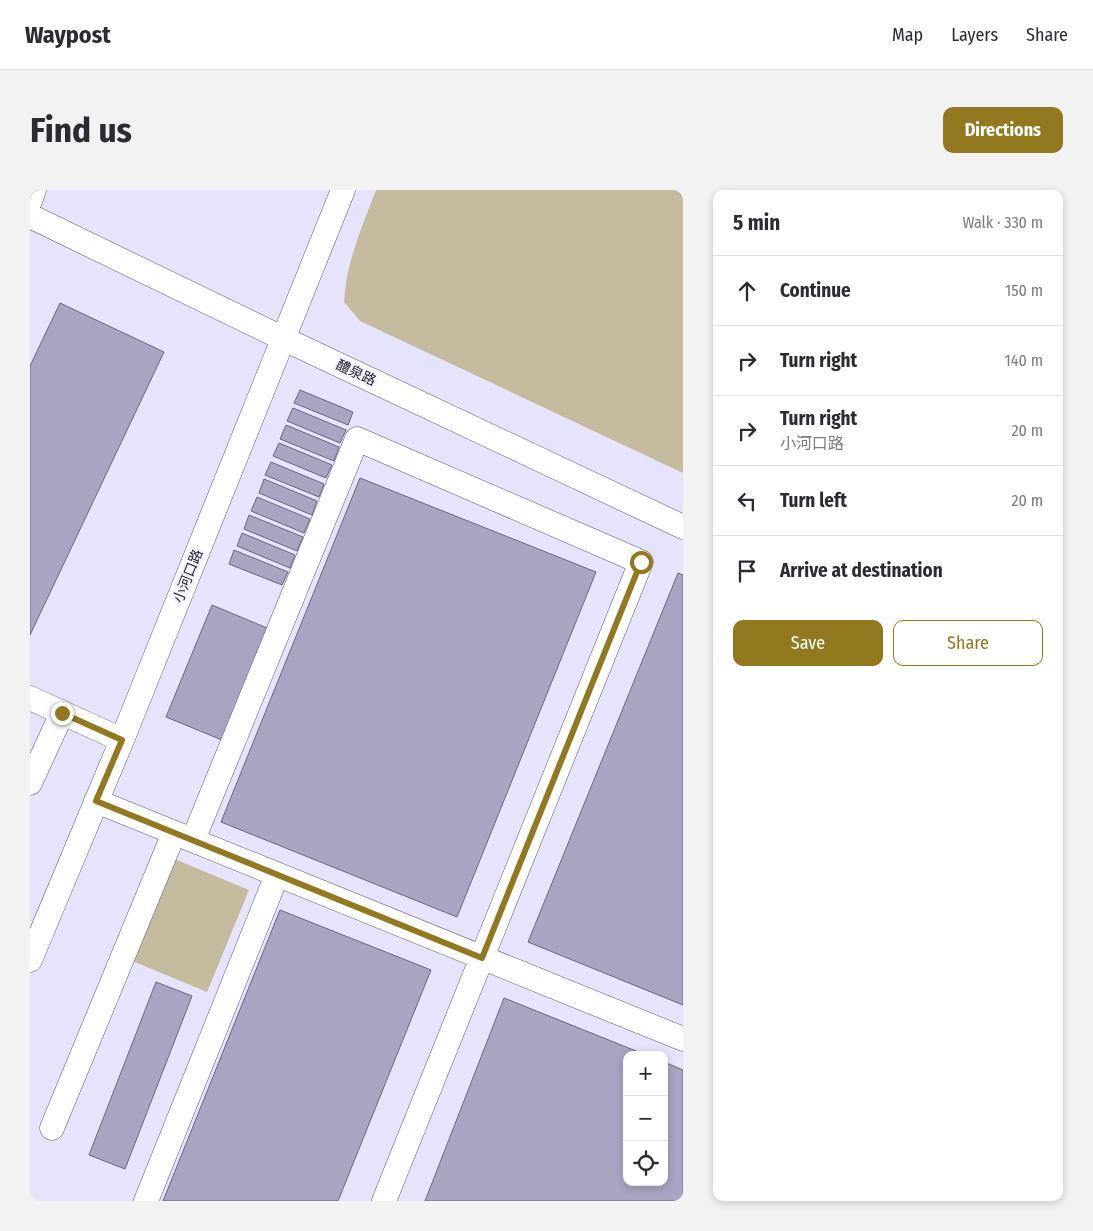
<!DOCTYPE html>
<html lang="en">
<head>
<meta charset="utf-8">
<style>
	:root { --surface:#fff; --page:#f2f2f3; --text:#2b2b33; --muted:#7c7c81; --line:#e1e1e2; --accent:#927920 }
	body { margin:0; font-family:"Fira Sans Condensed","Noto Sans SC",sans-serif; background:var(--page); color:var(--text) }
	.controls { position:absolute; right:15px; bottom:15px; display:grid; overflow:hidden; border-radius:10px; box-shadow:0 2px 8px #0003 }
	.controls button { width:45px; height:45px; display:grid; place-items:center; padding:0; border:0; border-bottom:1px solid var(--line); background:var(--surface); color:var(--text); font:25px sans-serif }
	.stop { position:absolute; width:15px; height:15px; margin:-11px; border:4px solid #927920; border-radius:50%; background:#fff }
	.stop.end { background:#927920; border-color:#fff; box-shadow:0 1px 5px #0008 }
	.list { margin:0; padding:0; list-style:none }
	h2 { display:flex; justify-content:space-between; align-items:center; height:65px; margin:0; padding:0 20px; font-size:21px }
	h2 small { font-size:16px; font-weight:400; color:var(--muted) }
	.list li { display:grid; grid-template-columns:32px 1fr auto; gap:15px; align-items:center; box-sizing:border-box; height:70px; padding:0 20px; border-top:1px solid var(--line) }
	.list b { display:block; font-size:19px; white-space:nowrap }
	.list p { margin:0; font-size:16px; white-space:nowrap; color:var(--muted) }
	.list em { font-size:16px; font-style:normal; color:var(--muted) }
	.actions { display:flex; gap:10px; padding:15px 20px }
	.actions a { flex:1; padding:11px 0; border:1px solid var(--accent); border-radius:10px; text-align:center; font-size:18px; color:var(--accent) }
	.actions .main { background:var(--accent); color:#fff }
	.icon { flex:none; width:28px; height:28px; fill:none; stroke:currentColor; stroke-width:2; stroke-linecap:round; stroke-linejoin:round }
	.map { position:relative; flex:none; width:653px; height:1011px; overflow:hidden; border-radius:10px }
	header { display:flex; align-items:center; gap:30px; box-sizing:border-box; height:70px; padding:0 25px; background:var(--surface); border-bottom:1px solid var(--line) }
	header strong { font-size:24px }
	nav { display:flex; gap:28px; margin-inline-start:auto; font-size:18px }
	.intro { display:flex; align-items:center; justify-content:space-between; box-sizing:border-box; height:120px; padding:0 30px }
	h1 { margin:0; font-size:35px }
	.button { padding:12px 22px; border-radius:10px; background:var(--accent); color:#fff; font-size:18px; font-weight:700 }
	main { display:flex; gap:30px; padding:0 30px }
	aside { flex:1; background:var(--surface); border-radius:10px; box-shadow:0 2px 8px #0003 }
	.map>svg:first-child { display:block }
	.green { fill:#c4bb9f }
	.building { fill:#a9a4c2; stroke:#696580 }
	.lines { fill:none; stroke-linecap:round; stroke-linejoin:round }
	.minor-casing { stroke:#605c77; stroke-width:25 }
	.minor { stroke:#fff; stroke-width:24 }
	.route { stroke:#927920; stroke-width:6 }
	.labels { text-anchor:middle; dominant-baseline:central; stroke-width:5; stroke-linejoin:round; paint-order:stroke }
	.street-label { font-size:14px; fill:#24232e; stroke:#f4f2ff }
</style>
</head>
<body>
<header>
<strong>Waypost</strong>
<nav><a>Map</a><a>Layers</a><a>Share</a></nav>
</header>
<div class="intro"><h1>Find us</h1><a class="button">Directions</a></div>
<main>
<div class="map">
<svg width="653" height="1011" viewBox="0 0 653 1011">
	<rect width="100%" height="100%" fill="#e6e3fc"/>
	<path class="green" d="M346,0h307v283l-323,-152 -16,-19c2,-40 18,-75 32,-112z
		M142,668l77,32 -42,102 -77,-32z"/>
	<path class="building" d="M30,113l104,49 -134,283v-269z
		M270,200l53,22 -5,13 -54,-22z
		M263,218l53,22 -6,13 -53,-22z
		M256,235l53,22 -5,14 -54,-22z
		M249,253l53,22 -6,13 -53,-22z
		M241,272l53,22 -5,13 -54,-22z
		M330,288l236,94 -139,345 -236,-95z
		M234,289l53,22 -5,14 -53,-22z
		M227,307l53,22 -6,14 -53,-22z
		M219,325l54,22 -6,14 -53,-22z
		M212,343l53,22 -5,13 -53,-22z
		M204,360l54,22 -6,13 -53,-21z
		M648,383l5,2v430l-155,-63z
		M182,415l55,23 -45,112 -56,-23z
		M250,720l151,60 -93,231h-175z
		M126,792l36,14 -67,173 -36,-14z
		M474,808l142,57h-19v127h37v-120l19,8v131h-258z"/>
	<g class="lines">
		<defs>
			<path id="minor" d="M0,11l4,-11
				M0,26l252,122 401,189
				M0,508l92,42
				M0,593l32,-70
				M66,611l587,238
				M163,650l164,-401 284,123 -257,639
				M0,770l92,-220 221,-550
				M22,938l122,-295
				M116,1011l131,-326"/>
		</defs>
		<use href="#minor" class="minor-casing"/>
		<use href="#minor" class="minor"/>
	</g>
	<g class="lines">
		<path class="route" d="M32,523l60,27 -26,61 386,157 159,-396"/>
	</g>
	<g class="labels">
		<g class="street-label">
			<text transform="translate(326 183) rotate(25)">醴泉路</text>
			<text transform="translate(158 386) rotate(-68)">小河口路</text>
		</g>
	</g>
</svg>
<div class="controls">
<button>+</button>
<button>−</button>
<button><svg class="icon" aria-label="locate" viewBox="0 0 24 24"><circle cx="12" cy="12" r="6"/><path d="M12 2v4M12 18v4M2 12h4M18 12h4"/></svg></button>
</div>
<div class="stop" style="left:611px;top:372px"></div>
<div class="stop end" style="left:32px;top:523px"></div>
</div>
<aside>
<h2>5 min<small>Walk · 330 m</small></h2>
<ul class="list">
<li><svg class="icon" aria-label="ahead" viewBox="0 0 24 24"><path d="M12 20V5M6 11l6-6 6 6"/></svg><div><b>Continue</b></div><em>150 m</em></li>
<li><svg class="icon" aria-label="right" viewBox="0 0 24 24"><path d="M7 20v-9h11M14 6l5 5-5 5"/></svg><div><b>Turn right</b></div><em>140 m</em></li>
<li><svg class="icon" aria-label="right" viewBox="0 0 24 24"><path d="M7 20v-9h11M14 6l5 5-5 5"/></svg><div><b>Turn right</b><p>小河口路</p></div><em>20 m</em></li>
<li><svg class="icon" aria-label="left" viewBox="0 0 24 24"><path d="M17 20v-9H6M10 6l-5 5 5 5"/></svg><div><b>Turn left</b></div><em>20 m</em></li>
<li><svg class="icon" aria-label="arrive" viewBox="0 0 24 24"><path d="M6 21V4h12l-3 4 3 4H6"/></svg><div><b>Arrive at destination</b></div></li>
</ul>
<div class="actions"><a class="main">Save</a><a>Share</a></div>
</aside>
</main>
</body>
</html>
